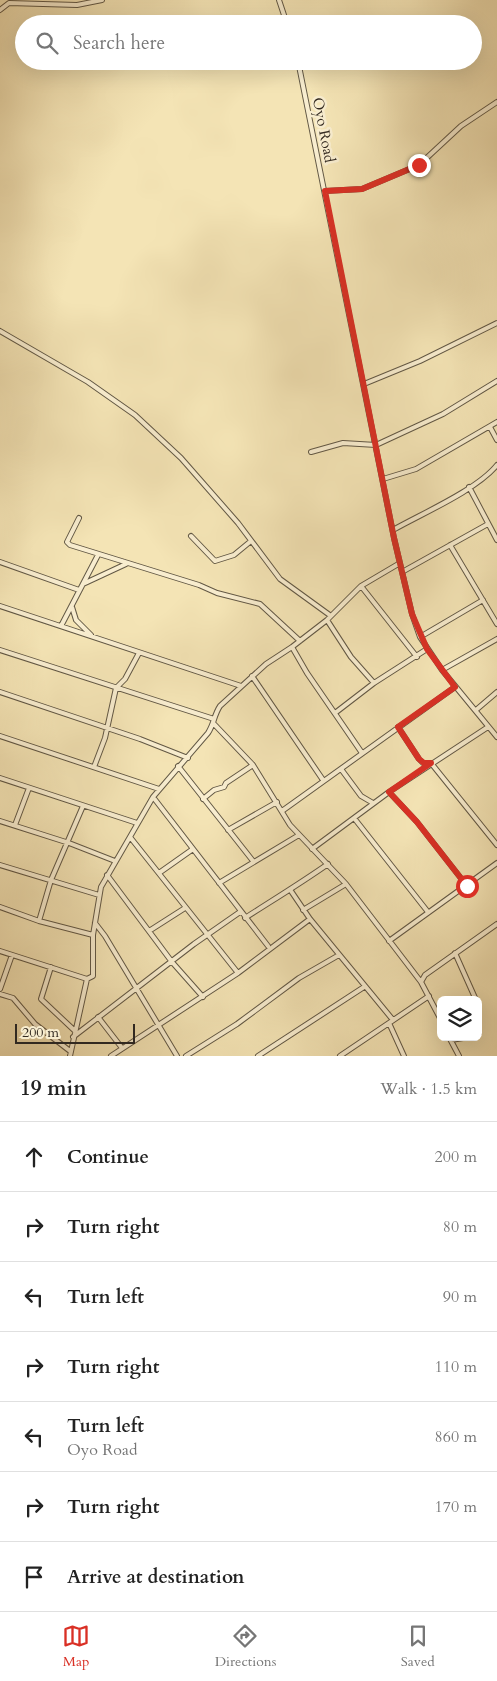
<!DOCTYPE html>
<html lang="en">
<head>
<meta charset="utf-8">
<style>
	:root { --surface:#fff; --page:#f2f2f2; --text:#222; --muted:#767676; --line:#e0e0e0; --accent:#d93025 }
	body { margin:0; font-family:Cardo,serif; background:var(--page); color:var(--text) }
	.controls { position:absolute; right:15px; bottom:15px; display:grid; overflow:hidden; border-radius:8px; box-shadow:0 5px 20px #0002 }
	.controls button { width:45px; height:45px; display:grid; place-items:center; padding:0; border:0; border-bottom:1px solid var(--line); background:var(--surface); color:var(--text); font:25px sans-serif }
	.scale { position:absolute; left:15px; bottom:12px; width:120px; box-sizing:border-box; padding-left:5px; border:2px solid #322920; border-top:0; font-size:14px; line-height:18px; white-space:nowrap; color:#322920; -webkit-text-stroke:4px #f8edcf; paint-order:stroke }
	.stop { position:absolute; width:15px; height:15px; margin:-11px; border:4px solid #d93025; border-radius:50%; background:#fff }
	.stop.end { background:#d93025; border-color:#fff; box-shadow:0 1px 5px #0008 }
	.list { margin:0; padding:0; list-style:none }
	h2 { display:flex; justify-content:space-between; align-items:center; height:65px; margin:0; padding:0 20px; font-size:21px }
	h2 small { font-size:16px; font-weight:400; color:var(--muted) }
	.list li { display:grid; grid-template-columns:32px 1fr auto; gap:15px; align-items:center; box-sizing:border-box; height:70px; padding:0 20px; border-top:1px solid var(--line) }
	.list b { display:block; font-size:19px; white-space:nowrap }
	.list p { margin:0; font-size:16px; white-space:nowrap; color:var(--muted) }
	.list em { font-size:16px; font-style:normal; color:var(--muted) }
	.icon { flex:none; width:28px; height:28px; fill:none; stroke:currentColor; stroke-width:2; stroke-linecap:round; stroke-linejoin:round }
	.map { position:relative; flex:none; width:497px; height:1056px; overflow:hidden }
	.search { position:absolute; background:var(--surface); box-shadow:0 5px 20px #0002; left:15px; right:15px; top:15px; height:55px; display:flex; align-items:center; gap:12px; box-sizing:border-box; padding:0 18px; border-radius:28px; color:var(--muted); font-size:19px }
	.sheet { height:555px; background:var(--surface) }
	nav { display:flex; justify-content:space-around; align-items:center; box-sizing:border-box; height:70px; border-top:1px solid var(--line); background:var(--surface); font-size:14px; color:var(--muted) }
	nav a { display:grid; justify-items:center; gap:2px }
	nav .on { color:var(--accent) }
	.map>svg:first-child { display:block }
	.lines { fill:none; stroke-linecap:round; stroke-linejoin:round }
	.minor-casing { stroke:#625845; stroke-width:6 }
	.minor { stroke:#f8edcf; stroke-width:4 }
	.route { stroke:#d93025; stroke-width:6 }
	.labels { text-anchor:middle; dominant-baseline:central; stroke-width:5; stroke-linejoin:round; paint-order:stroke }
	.street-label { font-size:15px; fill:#322920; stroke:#f8edcf }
</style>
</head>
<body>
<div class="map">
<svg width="497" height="1056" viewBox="0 0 497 1056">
	<rect width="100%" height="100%" fill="#f4e4b5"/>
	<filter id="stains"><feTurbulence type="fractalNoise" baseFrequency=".004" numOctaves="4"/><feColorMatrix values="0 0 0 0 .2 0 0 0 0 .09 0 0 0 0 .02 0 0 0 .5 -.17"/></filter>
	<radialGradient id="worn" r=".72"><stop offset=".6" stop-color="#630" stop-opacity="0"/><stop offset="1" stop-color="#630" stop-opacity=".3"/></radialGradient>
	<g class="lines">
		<defs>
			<path id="minor" d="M279,0l8,24
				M0,10l9,-7 68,2 25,-5
				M298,61l96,477 18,76 8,23 22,33 55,67
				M325,191l37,-2 57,-24 42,-39 36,-24
				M0,331l88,51 47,33 46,43 57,65 42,56 51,37
				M364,384l56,-23 77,-38
				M490,427l7,13
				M311,452l32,-9 33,2 67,-31 54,-33
				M383,479l33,-10 81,-47
				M469,487l28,53
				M79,518l-12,24 3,3 129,40 18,8 43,11 40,37
				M393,530c28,-16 84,-40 104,-65
				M191,536l24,25 19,-6 17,-14
				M450,545l47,79
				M0,562l79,28
				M402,572l86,-48
				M83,584l43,-20
				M361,586l56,71
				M0,606l241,80
				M72,607l4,13 15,15
				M327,620l24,37 23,26
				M61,626l37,-71
				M420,637l63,-37
				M292,647l15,26 55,80
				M0,650l214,69
				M442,670l55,-31
				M252,676l71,104
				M0,692l140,47 48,19
				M476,710l21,-18
				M335,713l39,-30 53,-34
				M214,724l39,41 37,60 56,59 75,98
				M398,727l21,32 4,4h8l66,82
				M0,736l159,53
				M178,766l75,95
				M94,767l11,-29 11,-50 9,-9 14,-26
				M341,769l20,27 12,7
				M0,778l137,45
				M389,792l28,30 50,64
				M153,797l115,149
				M203,799l11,-9 10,-3 2,-4 27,-18
				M282,811l173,-124
				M354,818l74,94
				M0,821l69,22 46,18
				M15,825l14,-37
				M228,830l49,-28
				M130,837l108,136
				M312,849l77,-57 99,-65
				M0,865l99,30
				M159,873l34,-24
				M107,875l65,87 31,35
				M219,883l80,-48
				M291,891l19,28 83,101
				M0,907l39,14 54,14
				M303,910l43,-26
				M245,918c28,-18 56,-35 83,-54
				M39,921l12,-41 32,-74
				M95,923l10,13 72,120
				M149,931l36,-23
				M389,941l108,-78
				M0,951l87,28
				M455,953l21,47
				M51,967l-10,32 34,32
				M0,989l12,-34
				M0,994l13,4 22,26 35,27
				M98,1017l24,31
				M441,1020l-20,-38 4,-7 72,-51
				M478,1033h1
				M73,1037l121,-93 46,-32
				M449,1037l10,19
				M451,1040l18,-3
				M70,1056l17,-77 6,-3v-41l8,-48 52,-90 55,-64c6,-9 6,-18 12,-27l46,-42 26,-17 35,-27 34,-34 39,-23
				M111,1056l127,-83 72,-54
				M186,1056l51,-32 62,-46 40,-23
				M258,1056l106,-69
				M340,1056l49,-33
				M404,1056l-15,-33 40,-27"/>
		</defs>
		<use href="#minor" class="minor-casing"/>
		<use href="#minor" class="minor"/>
	</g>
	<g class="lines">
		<path class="route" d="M419,165l-57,24 -37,2 69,347 18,76 15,35 28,38 -57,40 21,32 5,4h7l-42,29 28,30 50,64"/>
	</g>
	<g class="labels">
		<g class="street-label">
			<text transform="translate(324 130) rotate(79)">Oyo Road</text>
		</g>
	</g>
	<rect width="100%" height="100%" filter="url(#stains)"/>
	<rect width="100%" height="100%" fill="url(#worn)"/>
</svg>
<div class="controls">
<button><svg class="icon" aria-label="layers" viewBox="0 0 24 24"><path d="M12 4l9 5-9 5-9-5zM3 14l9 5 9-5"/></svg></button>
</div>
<div class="scale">200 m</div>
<div class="stop" style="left:467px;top:886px"></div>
<div class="stop end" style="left:419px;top:165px"></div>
<div class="search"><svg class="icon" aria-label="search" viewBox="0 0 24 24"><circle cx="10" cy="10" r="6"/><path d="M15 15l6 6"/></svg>Search here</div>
</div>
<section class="sheet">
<h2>19 min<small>Walk · 1.5 km</small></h2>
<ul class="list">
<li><svg class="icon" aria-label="ahead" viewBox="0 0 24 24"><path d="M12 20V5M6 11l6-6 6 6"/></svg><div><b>Continue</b></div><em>200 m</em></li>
<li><svg class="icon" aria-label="right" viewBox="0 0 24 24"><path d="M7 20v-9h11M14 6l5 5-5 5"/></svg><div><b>Turn right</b></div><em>80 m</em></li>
<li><svg class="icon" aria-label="left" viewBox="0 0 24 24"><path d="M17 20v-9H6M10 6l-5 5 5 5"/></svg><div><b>Turn left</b></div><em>90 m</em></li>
<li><svg class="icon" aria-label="right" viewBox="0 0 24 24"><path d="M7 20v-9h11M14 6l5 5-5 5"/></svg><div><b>Turn right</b></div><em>110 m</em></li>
<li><svg class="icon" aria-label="left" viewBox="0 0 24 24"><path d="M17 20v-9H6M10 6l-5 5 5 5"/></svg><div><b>Turn left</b><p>Oyo Road</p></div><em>860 m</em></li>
<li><svg class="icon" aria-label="right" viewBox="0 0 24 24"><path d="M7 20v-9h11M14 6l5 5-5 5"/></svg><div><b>Turn right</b></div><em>170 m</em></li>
<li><svg class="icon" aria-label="arrive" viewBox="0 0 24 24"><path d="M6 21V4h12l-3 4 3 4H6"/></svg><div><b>Arrive at destination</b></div></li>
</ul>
</section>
<nav>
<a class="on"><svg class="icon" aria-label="map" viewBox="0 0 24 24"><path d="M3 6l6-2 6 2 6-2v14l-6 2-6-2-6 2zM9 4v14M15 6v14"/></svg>Map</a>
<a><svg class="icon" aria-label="directions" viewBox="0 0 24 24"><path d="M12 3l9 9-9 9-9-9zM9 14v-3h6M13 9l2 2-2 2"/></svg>Directions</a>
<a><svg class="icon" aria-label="saved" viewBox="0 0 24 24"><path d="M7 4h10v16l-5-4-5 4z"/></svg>Saved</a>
</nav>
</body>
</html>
